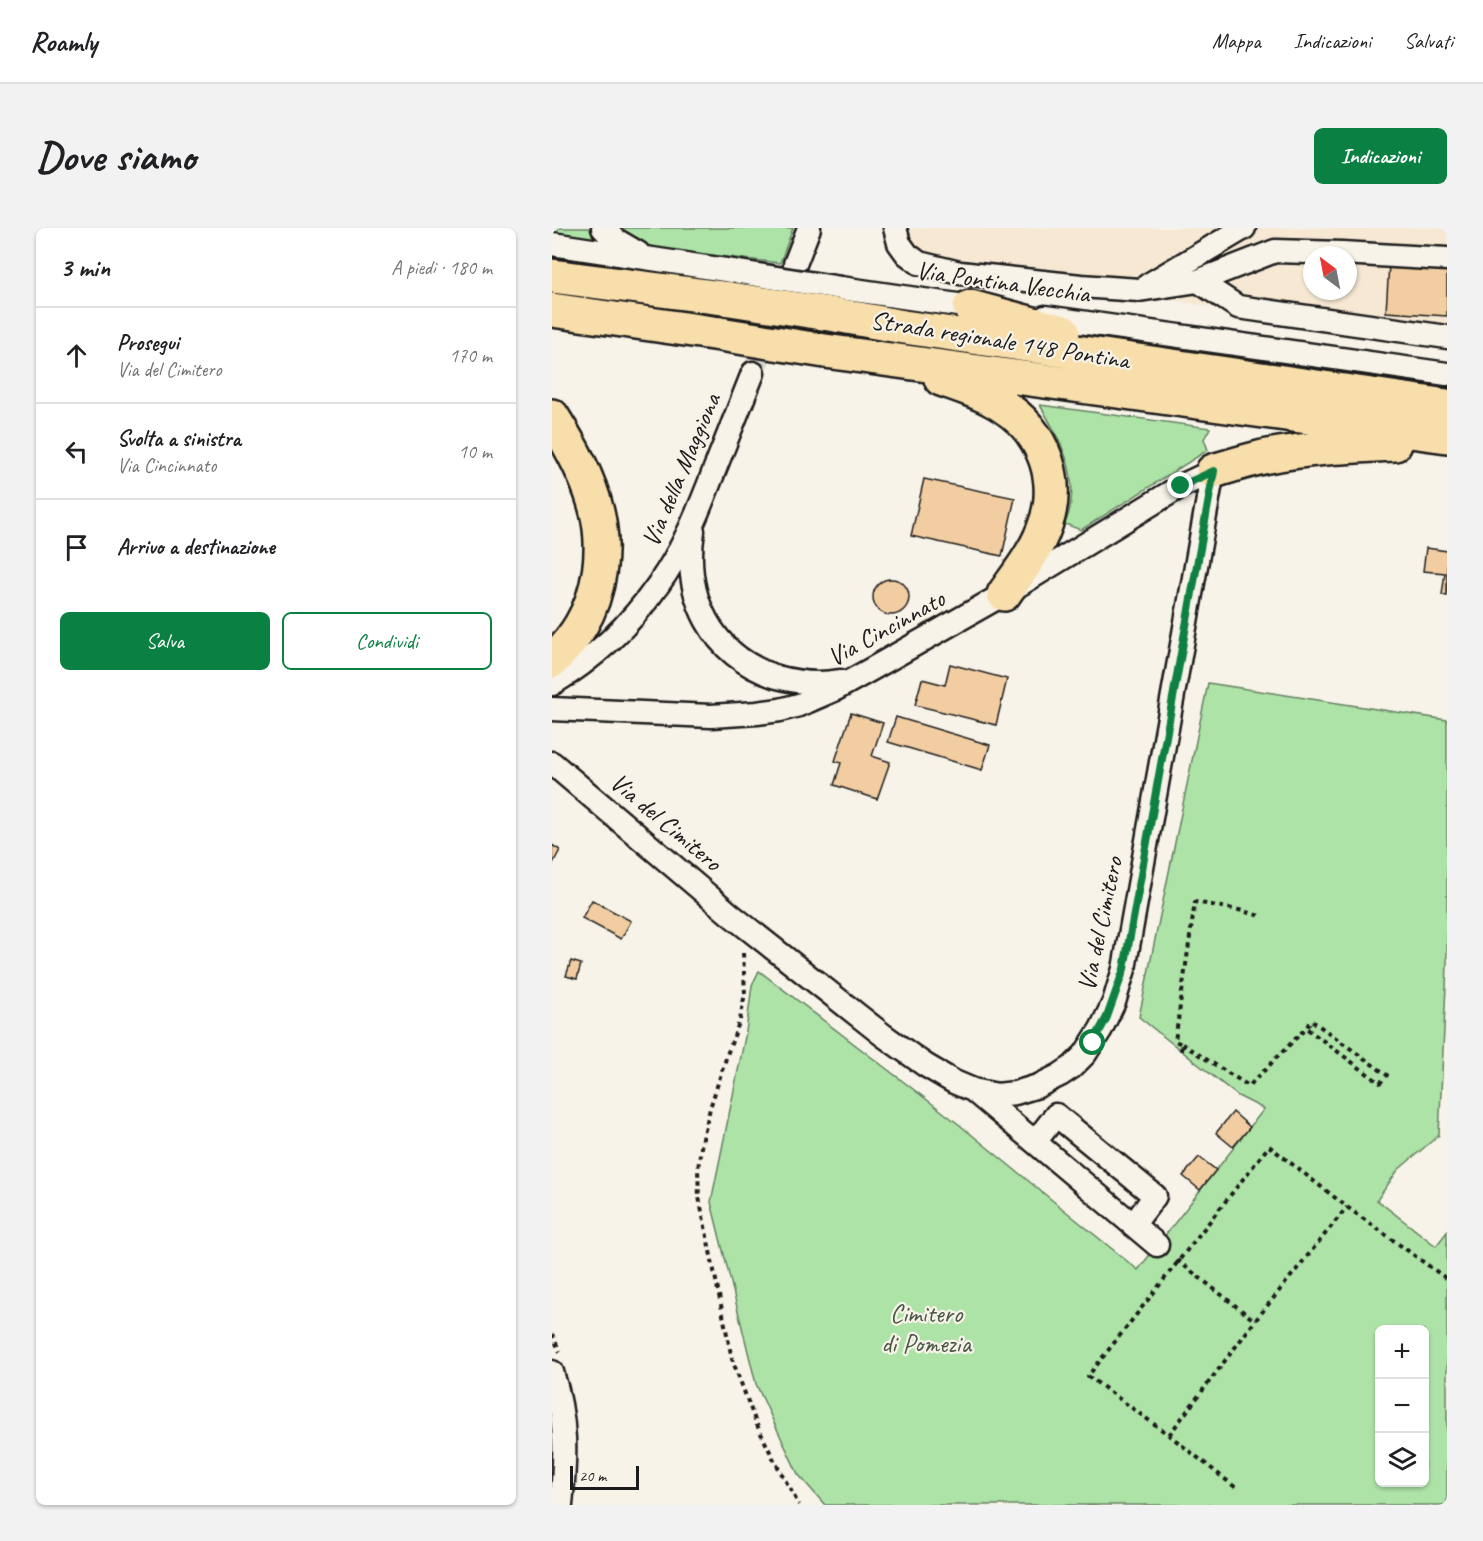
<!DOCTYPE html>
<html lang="it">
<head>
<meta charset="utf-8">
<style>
	:root { --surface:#fff; --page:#f2f2f2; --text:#202124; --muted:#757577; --line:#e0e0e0; --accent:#0b8043 }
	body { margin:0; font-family:Caveat,sans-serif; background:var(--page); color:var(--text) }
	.controls { position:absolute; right:18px; bottom:18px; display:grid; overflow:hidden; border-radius:9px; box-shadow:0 2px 4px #0004 }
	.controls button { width:54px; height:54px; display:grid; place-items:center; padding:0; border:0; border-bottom:2px solid var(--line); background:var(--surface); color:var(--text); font:30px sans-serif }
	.compass { position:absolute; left:751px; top:18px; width:54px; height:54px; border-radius:50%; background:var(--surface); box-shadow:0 2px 4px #0004; rotate:328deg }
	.scale { position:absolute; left:18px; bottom:15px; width:69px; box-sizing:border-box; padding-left:6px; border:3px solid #1c1c1c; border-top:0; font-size:16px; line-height:21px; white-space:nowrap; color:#1c1c1c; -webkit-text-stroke:4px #f7f3e8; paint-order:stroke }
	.stop { position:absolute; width:18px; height:18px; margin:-14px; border:4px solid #0b8043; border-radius:50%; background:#fff }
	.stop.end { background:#0b8043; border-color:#fff; box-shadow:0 2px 6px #0008 }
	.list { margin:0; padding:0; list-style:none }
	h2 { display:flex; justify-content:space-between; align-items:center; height:78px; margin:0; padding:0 24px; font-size:26px }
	h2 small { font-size:20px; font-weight:400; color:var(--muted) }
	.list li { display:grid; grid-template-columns:39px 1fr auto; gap:18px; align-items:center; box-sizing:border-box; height:96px; padding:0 24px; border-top:2px solid var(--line) }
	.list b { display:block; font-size:22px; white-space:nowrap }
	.list p { margin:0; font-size:20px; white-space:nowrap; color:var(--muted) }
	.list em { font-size:20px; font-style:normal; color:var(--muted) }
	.actions { display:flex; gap:12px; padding:18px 24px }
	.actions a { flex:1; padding:14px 0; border:2px solid var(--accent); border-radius:9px; text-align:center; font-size:21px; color:var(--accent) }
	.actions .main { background:var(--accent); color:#fff }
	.icon { flex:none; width:33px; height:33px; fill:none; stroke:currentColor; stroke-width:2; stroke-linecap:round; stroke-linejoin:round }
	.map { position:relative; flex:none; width:895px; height:1277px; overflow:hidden; border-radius:9px }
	header { display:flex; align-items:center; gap:36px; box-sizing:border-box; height:84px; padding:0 30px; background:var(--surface); border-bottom:2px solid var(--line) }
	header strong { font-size:28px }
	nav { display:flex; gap:33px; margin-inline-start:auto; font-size:21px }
	.intro { display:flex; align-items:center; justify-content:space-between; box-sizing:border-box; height:144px; padding:0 36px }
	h1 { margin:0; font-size:42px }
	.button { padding:15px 27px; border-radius:9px; background:var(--accent); color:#fff; font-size:21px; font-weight:700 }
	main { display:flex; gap:36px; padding:0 36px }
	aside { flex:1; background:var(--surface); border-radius:9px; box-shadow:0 2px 4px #0004 }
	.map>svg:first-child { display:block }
	.built { fill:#f6e8d3; fill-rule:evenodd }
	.green { fill:#ade3a7; stroke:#648062; stroke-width:1.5; fill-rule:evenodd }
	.building { fill:#f2cda2; stroke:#1c1c1c; stroke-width:1.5 }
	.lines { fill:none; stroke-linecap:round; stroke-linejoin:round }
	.minor-tunnel { stroke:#d6d3c9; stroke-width:22; stroke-dasharray:22 11; stroke-linecap:butt }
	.minor-casing { stroke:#1c1c1c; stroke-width:27 }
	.highway-casing { stroke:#1c1c1c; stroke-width:38 }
	.path { stroke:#1c1c1c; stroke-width:4; stroke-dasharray:4.5 4.5; stroke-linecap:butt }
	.minor { stroke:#f7f3e8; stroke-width:22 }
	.highway { stroke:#f8deab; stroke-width:33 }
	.minor-bridge-casing { stroke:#1c1c1c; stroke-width:27; stroke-linecap:butt }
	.highway-bridge-casing { stroke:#1c1c1c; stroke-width:38; stroke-linecap:butt }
	.minor-bridge { stroke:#f7f3e8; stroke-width:22 }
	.highway-bridge { stroke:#f8deab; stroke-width:33 }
	.route { stroke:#0b8043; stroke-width:8 }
	.labels { text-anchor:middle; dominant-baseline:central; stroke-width:4.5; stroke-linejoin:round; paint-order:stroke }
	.street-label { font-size:26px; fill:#1c1c1c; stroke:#f7f3e8 }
	.park-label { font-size:26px; fill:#485846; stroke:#f7f3e8 }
</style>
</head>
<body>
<header>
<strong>Roamly</strong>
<nav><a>Mappa</a><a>Indicazioni</a><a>Salvati</a></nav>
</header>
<div class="intro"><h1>Dove siamo</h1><a class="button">Indicazioni</a></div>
<main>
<aside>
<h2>3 min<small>A piedi · 180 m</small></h2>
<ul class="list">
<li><svg class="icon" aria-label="ahead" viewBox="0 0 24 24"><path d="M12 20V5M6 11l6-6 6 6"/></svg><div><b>Prosegui</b><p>Via del Cimitero</p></div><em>170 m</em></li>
<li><svg class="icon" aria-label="left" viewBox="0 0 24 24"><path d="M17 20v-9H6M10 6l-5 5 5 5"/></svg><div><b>Svolta a sinistra</b><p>Via Cincinnato</p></div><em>10 m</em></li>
<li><svg class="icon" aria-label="arrive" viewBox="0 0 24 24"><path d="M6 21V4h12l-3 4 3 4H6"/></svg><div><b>Arrivo a destinazione</b></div></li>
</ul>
<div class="actions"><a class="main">Salva</a><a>Condividi</a></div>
</aside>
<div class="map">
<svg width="895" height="1277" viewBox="0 0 895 1277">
	<rect width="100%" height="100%" fill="#f7f3e8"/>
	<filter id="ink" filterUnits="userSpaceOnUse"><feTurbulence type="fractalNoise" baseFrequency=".0167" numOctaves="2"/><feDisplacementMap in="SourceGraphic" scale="12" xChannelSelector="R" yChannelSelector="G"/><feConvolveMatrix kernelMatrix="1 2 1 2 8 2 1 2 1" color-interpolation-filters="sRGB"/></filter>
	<g filter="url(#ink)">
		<path class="built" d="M334,0h561v115l-551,-85zM760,27h36v36h-36z"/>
		<path class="green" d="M0,0h38l5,8 -2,3 -3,1 -38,-8z
			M67,0h174l-13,35 -127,-15 -17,-8z
			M488,177l170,23 -6,11 4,11 -127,80 -16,-6c18,-43 -3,-82 -25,-119z
			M656,455l239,37v245l-8,170 -41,35 -21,30 59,46 11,-14v273h-622l-27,-31 -42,-90 -45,-182 35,-170 6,-47 7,-14 197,151 182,148 126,-161 -26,-13 -99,-79zM828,1102h44v152h-44z"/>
		<path class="building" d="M837,36l58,4v48l-61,-4z
			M372,251l91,19 -13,58 -91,-20z
			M874,320l21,3v45l-5,-1 3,-22 -22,-2z
			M321 369a18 18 0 1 1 36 0a18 18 0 1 1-36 0Z
			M398,436l57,15 -11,46 -81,-20 7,-26 23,6z
			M299,485l32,10 -11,33 18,6 -13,37 -43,-14 7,-22 -6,-2z
			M344,489l94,28 -8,25 -94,-28z
			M0,617l8,5 -8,15z
			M40,672l39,21 -10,18 -39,-21z
			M19,733l10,3 -4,15 -11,-3z
			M681,884l17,15 -17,20 -17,-14z
			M647,929l17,13 -16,20 -17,-14z"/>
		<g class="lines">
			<path class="minor-tunnel" d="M201,145l31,-79"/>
			<defs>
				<path id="minor" d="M51,0l11,11 24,14
					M343,0l4,15 8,11 12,9 41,10 121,13 58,4 59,-9 77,-30 67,2 105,6
					M0,16l187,28
					M243,36l14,-36
					M646,53l40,26 209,30
					M596,57l96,-57
					M289,60l144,21
					M493,89l402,57
					M141,303c-10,65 18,125 84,146 22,6 41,8 63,4
					M0,456c42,-25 78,-59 106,-99 25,-35 41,-75 56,-114 13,-33 26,-65 39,-98
					M0,481l159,7 46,-3 23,-3 19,-5 37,-16 34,-19 134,-76 177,-108 32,-15
					M0,535l179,152 152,120 42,30 29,17 19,8 24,5 18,-2 23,-7 22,-11 12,-8 13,-13 16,-25 13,-27 10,-33 89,-498
					M422,863l183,154
					M483,914l21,-27 99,81 -22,29
					M0,1144c15,48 14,84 9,133"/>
				<path id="highway" d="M0,48l178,23
					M418,79l93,25
					M0,82l168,24
					M284,87l68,12 543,79
					M273,123l622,85
					M389,151c20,7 40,13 59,25 45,27 63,79 43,127 -9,23 -25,43 -39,63
					M0,188c19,30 37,62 45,96 9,37 3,81 -16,113 -8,14 -18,25 -29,36
					M661,243c17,-5 33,-10 50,-14 44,-9 88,-11 132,-13"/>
			</defs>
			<use href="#minor" class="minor-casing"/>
			<use href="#highway" class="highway-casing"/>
			<path class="path" d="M191,725l2,40 -5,27 -12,32 -18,56 -9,39 -3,22 1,28 33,162 24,64 17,35 26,47
				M630,816l67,42 57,-58 74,55 7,-8 -76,-55 -5,8
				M629,823l1,-7 -7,-3 20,-139 44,8 21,6
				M625,1032l78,61
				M0,1106l8,18
				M617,1207l86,-114 92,-114
				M683,1259l-66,-52 -81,-59 181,-230 78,61 100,72"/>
			<use href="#minor" class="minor"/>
			<use href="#highway" class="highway"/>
			<defs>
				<path id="minor-bridge" d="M187,44l102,16"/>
				<path id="highway-bridge" d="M178,71l106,16
					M168,106l105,17"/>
			</defs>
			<use href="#minor-bridge" class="minor-bridge-casing"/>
			<use href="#highway-bridge" class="highway-bridge-casing"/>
			<use href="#minor-bridge" class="minor-bridge"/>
			<use href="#highway-bridge" class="highway-bridge"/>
		</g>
	</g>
	<g class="lines" filter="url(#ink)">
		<path class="route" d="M541,815l14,-26 17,-48 90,-498 -33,15"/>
	</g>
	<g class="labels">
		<g class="street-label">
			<text transform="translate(451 54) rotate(8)">Via Pontina Vecchia</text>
			<text transform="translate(448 112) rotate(9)">Strada regionale 148 Pontina</text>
			<text transform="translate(129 242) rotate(-67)">Via della Maggiona</text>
			<text transform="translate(334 400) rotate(-29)">Via Cincinnato</text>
			<text transform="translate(114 594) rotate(40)">Via del Cimitero</text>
			<text transform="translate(548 696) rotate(-78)">Via del Cimitero</text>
		</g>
		<g class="park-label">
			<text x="374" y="1085">Cimitero<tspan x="374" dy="30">di Pomezia</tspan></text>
		</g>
	</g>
</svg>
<div class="controls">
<button>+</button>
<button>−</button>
<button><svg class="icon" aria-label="layers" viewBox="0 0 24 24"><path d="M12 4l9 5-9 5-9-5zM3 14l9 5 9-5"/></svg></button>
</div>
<svg class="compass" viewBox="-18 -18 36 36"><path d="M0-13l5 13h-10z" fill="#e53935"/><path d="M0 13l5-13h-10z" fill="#757577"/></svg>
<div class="scale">20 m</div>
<div class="stop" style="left:541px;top:815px"></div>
<div class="stop end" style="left:629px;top:258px"></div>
</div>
</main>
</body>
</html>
